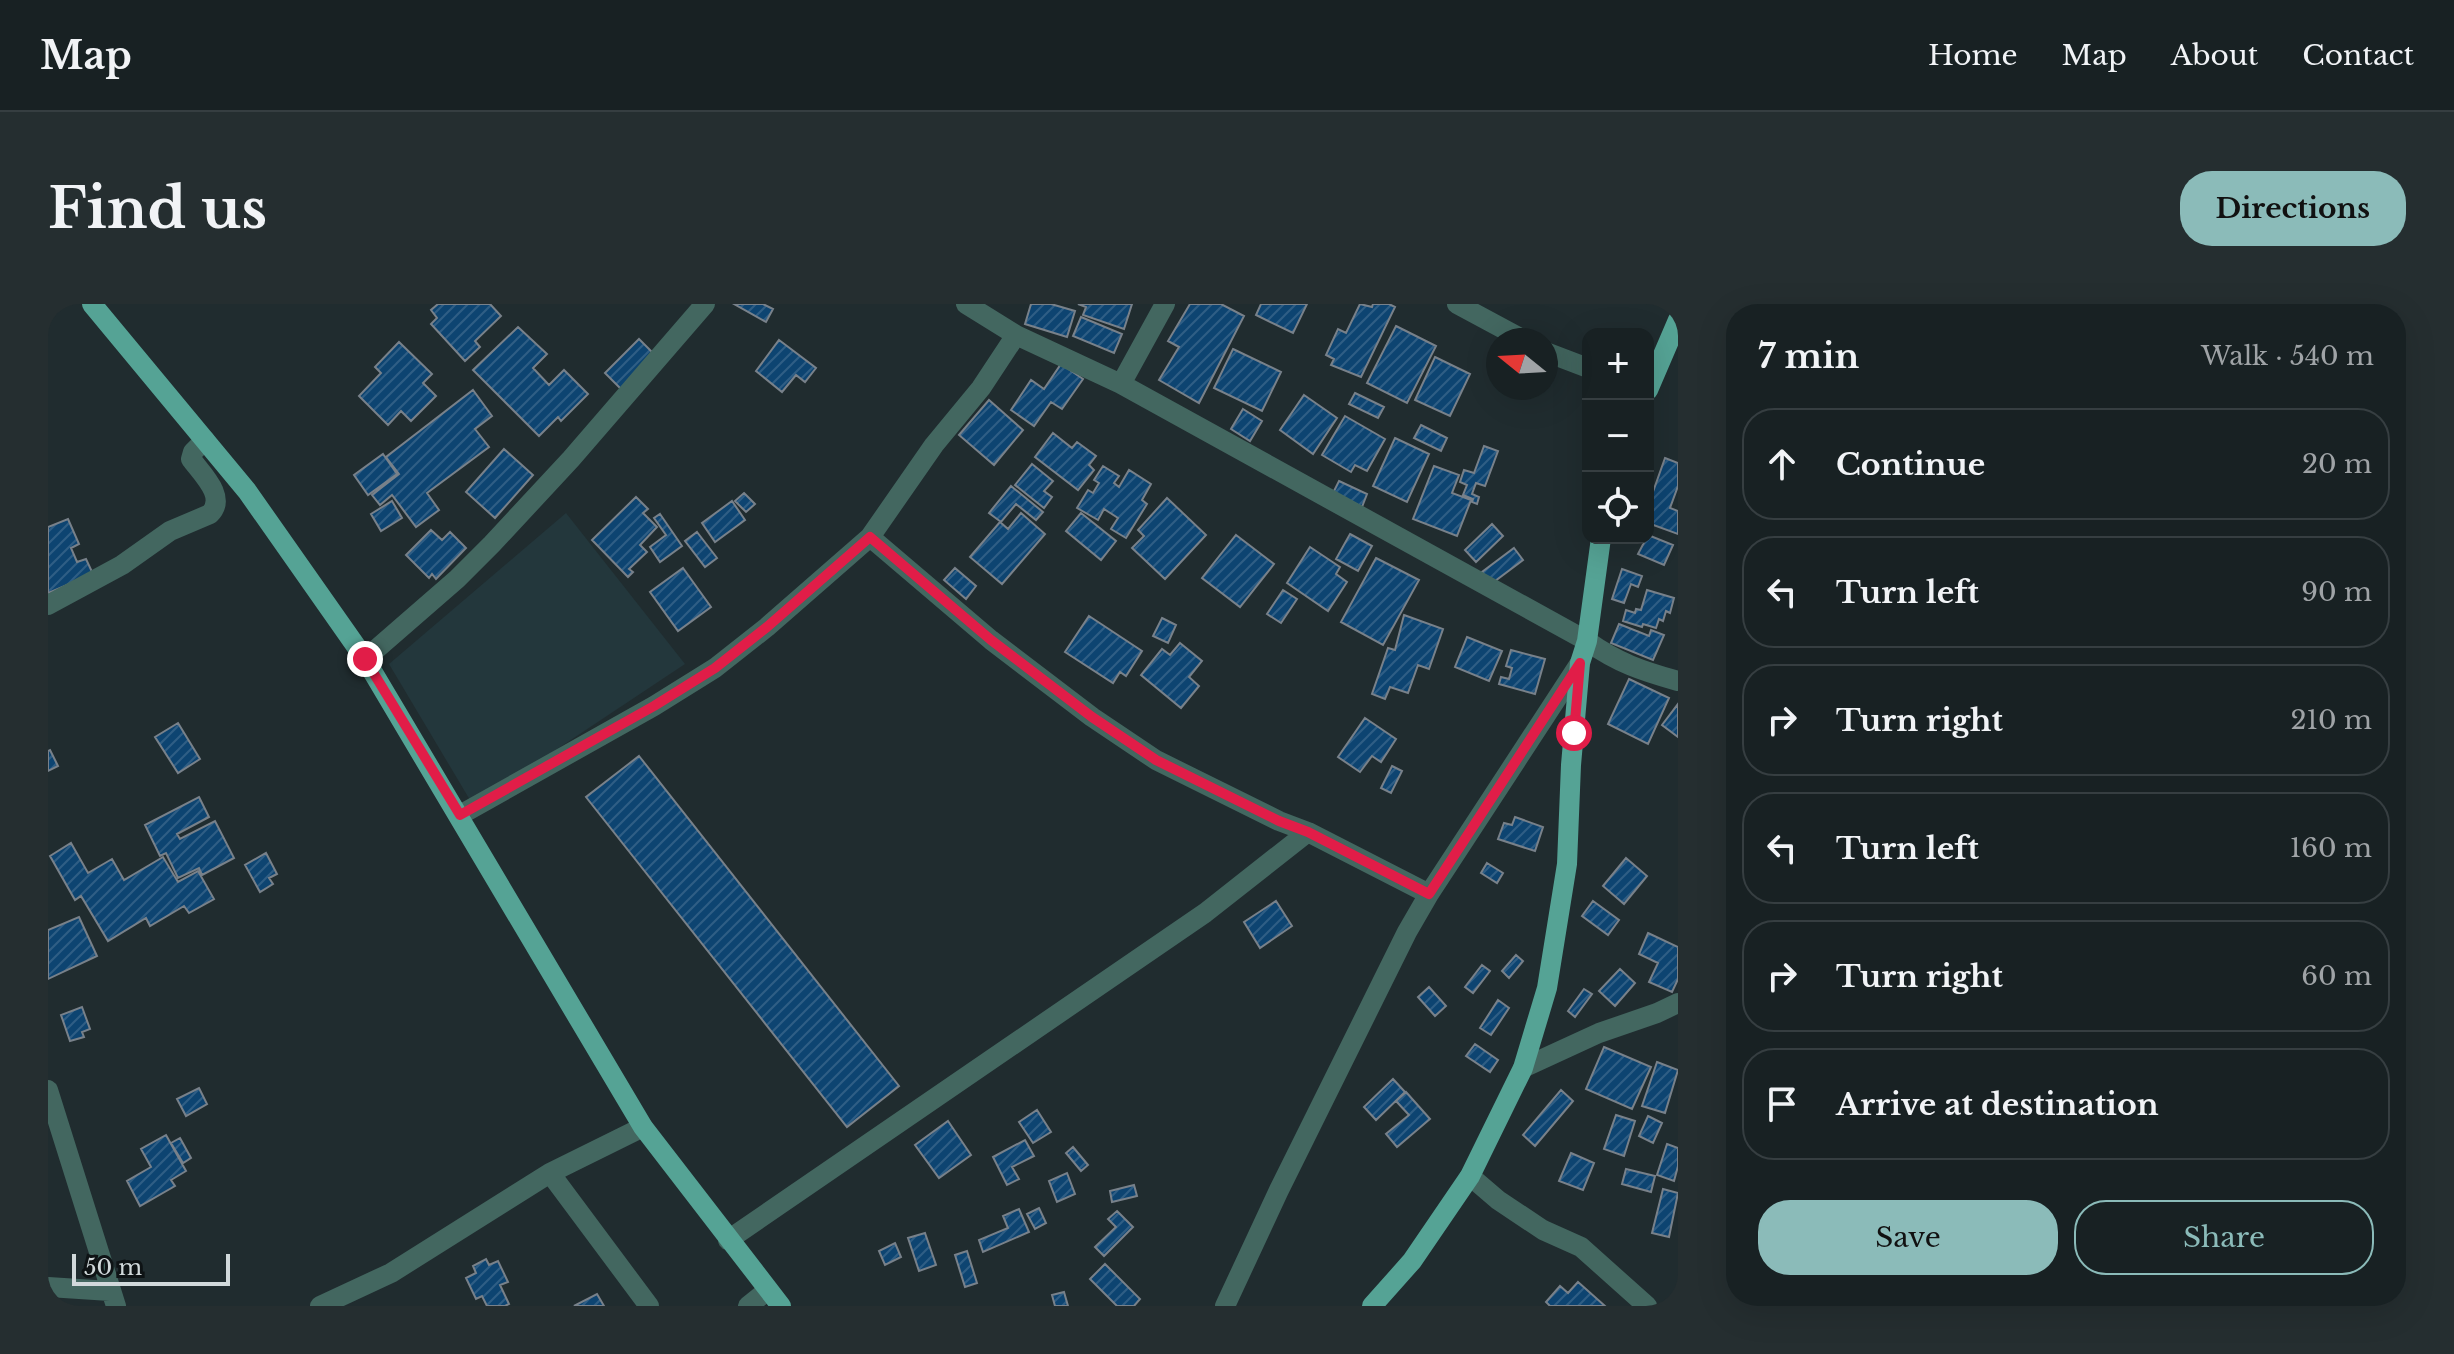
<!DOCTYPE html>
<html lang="en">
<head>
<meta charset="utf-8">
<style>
	:root { --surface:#182123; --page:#252e30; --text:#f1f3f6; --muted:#9fa3a6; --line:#363e41; --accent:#8bbbb9 }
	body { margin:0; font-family:"Libre Baskerville",serif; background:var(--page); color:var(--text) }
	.controls { position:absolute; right:24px; top:24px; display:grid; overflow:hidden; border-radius:16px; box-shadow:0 8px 32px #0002 }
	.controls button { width:72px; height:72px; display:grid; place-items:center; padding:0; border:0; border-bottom:2px solid var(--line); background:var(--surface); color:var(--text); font:40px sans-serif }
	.compass { position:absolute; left:1438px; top:24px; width:72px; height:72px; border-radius:50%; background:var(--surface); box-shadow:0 8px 32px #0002; rotate:288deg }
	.scale { position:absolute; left:24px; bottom:20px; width:158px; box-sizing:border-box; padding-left:8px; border:4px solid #d1d9db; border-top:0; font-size:22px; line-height:28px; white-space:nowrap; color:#d1d9db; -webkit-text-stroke:6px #0e1315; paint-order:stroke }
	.stop { position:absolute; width:24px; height:24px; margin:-18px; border:6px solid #e11d48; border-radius:50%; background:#fff }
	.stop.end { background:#e11d48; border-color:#fff; box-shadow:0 2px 8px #0008 }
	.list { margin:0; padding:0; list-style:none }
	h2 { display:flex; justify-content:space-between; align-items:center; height:104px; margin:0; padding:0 32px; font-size:34px }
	h2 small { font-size:26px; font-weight:400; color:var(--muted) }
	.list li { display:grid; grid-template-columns:52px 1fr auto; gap:24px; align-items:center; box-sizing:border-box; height:112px; margin:0 16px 16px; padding:0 16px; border:2px solid var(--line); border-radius:32px }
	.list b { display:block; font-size:30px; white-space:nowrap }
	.list em { font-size:26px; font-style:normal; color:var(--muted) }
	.actions { display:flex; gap:16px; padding:24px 32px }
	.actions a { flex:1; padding:18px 0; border:2px solid var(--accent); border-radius:32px; text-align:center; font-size:28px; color:var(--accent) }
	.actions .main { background:var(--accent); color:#111 }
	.icon { flex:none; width:44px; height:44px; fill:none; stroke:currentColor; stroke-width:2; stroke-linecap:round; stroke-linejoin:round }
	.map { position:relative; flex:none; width:1630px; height:1002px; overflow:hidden; border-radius:32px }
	header { display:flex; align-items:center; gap:48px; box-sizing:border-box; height:112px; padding:0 40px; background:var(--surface); border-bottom:2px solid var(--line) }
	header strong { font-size:38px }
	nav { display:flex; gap:44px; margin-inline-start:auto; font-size:28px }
	.intro { display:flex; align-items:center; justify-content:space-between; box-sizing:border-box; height:192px; padding:0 48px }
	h1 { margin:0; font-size:56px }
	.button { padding:20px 36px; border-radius:32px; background:var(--accent); color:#111; font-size:28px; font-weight:700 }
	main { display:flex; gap:48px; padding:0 48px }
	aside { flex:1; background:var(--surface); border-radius:32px; box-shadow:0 8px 32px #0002 }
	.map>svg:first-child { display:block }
	.built { fill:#23373c }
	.building { fill:url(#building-hatch); stroke:#78818a; stroke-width:2 }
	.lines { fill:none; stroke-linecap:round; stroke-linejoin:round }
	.minor { stroke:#436760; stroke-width:20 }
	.major { stroke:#55a395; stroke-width:20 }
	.route { stroke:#e11d48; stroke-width:10 }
</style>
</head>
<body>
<header>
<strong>Map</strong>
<nav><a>Home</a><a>Map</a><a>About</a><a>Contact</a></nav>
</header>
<div class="intro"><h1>Find us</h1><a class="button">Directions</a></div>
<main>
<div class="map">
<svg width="1630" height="1002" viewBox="0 0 1630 1002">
	<defs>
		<pattern id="building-hatch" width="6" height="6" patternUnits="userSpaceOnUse" patternTransform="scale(2)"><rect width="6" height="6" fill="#0d4471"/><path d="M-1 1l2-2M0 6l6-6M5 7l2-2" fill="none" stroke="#2f5e85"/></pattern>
	</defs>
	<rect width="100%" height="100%" fill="#202c2f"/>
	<path class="built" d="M518,209l119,151 -212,141 -84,-141z"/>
	<path class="building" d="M390,0h52l11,12 -26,25 5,6 -15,14 -34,-37 6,-6 -6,-8z
		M686,0h29l10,5 -7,13z
		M983,0h20l24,7 -8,26 -42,-13z
		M1030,0h54l-8,25 -41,-14 3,-8z
		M1142,0h31l23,12 -45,87 -40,-23 20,-33 -11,-6z
		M1213,0h46l-14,29 -37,-18z
		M1312,0l12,3 1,-3h16l6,3 -34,70 -30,-12 3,-6 -8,-4 12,-26 8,4z
		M1033,13l41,17 -8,19 -41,-17z
		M1348,22l40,20 -29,57 -40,-20z
		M470,23l29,27 -14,14 16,17 15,-15 24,24 -27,27 -3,-4 -19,19 -66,-66z
		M591,35l15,15 -33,35 -16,-16z
		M731,36l37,28 -11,14 -9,-7 -14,17 -26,-21z
		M351,38l33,32 -9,9 13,13 -25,25 -10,-10 -13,14 -29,-29 22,-23 -6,-6z
		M1185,45l48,23 -19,39 -48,-23z
		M1387,53l35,17 -20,42 -35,-16z
		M1013,60l22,15 -21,30 -11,-7 -17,24 -23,-16 20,-30 13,9z
		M425,86l19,26 -17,13 14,18 -62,46 12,17 -23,17 -24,-32 -12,10 -8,-10 27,-21 -13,-17z
		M1307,89l29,14 -6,11 -29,-14z
		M1256,91l33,23 -24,36 -33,-24z
		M941,96l34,30 -29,35 -35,-30z
		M1195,105l19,12 -12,20 -19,-12z
		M1297,112l40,23 -18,32 -12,-6 -4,7 -29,-17z
		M1373,121l26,13 -6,13 -27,-13z
		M1005,129l19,15 5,-6 19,14 -7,9 5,5 -16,20 -43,-33z
		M1347,134l34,16 -22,48 -34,-16z
		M1436,142l14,5 -13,35 -9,-3 -4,11 7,3 -2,7 -5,-2 1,-3 -10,-4 4,-10 -7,-3 4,-12 10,3z
		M456,145l29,26 -38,43 -29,-26z
		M335,150l14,20 -29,21 -14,-20z
		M1617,154l13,5v23l-8,22 8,3v23l-30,-11v-17z
		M984,160l21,17 -9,10 8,6 -8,11 -29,-23z
		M1055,162l16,10 -5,7 5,4 10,-17 22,14 -9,16 5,4 -21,34 -15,-9 7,-11 -14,-9 -6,11 -21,-12 11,-18 5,3 6,-10 -5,-3z
		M1386,162l25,9 -7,18 19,7 -14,36 -44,-17z
		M1291,177l28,13 -5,13 -29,-14z
		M963,182l32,26 -7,8 -20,-16 -15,18 -12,-9z
		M696,189l11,11 -9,8 -11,-11z
		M588,193l12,12 -5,4 14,14 -17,18 7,7 -18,17 4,3 -5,5 -36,-37z
		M1119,194l39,37 -41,44 -33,-31 12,-12 -6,-6z
		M344,197l10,17 -21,13 -10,-17z
		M684,197l13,19 -30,22 -13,-19z
		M973,209l24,21 -43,50 -32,-27 30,-35 8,7z
		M1033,209l35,28 -15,19 -35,-29z
		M612,210l22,32 -22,16 -10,-15 16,-12 -12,-17z
		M20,215l11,25 -8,4 6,14 9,-3 7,15 -45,19v-66z
		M1444,220l11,12 -27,26 -11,-12z
		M383,226l11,10 8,-8 16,16 -30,31 -4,-5 -3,4 -23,-23z
		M649,228l20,26 -12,9 -20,-26z
		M1302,230l22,12 -14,25 -22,-12z
		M1188,231l38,29 -34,43 -38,-29z
		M1600,231l25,10 -9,20 -26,-11z
		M1262,243l30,20 -4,7 11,8 -19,29 -41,-28z
		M1466,244l9,12 -32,24 -9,-12z
		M1328,254l43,22 -36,65 -42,-23z
		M635,264l28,39 -33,24 -28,-39z
		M907,264l21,18 -10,13 -22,-19z
		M1574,265l20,7 -4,11 -7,-3 -7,19 -12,-4z
		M1235,286l14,9 -16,24 -14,-9z
		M1599,286l27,8 -4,15 -4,-2 -3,10 -4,-2 -3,9 -13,-4 -1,3 -19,-6 3,-11 9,3 1,-4 5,1z
		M1356,311l39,14 -14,40 -11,-4 -10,28 -18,-6 -5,12 -13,-5 16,-46 7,2z
		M1041,312l53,35 -16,25 -6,-4 -7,11 -48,-31z
		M1114,314l14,7 -8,18 -15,-7z
		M1571,320l30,12 2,-6 13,5 -11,25 -42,-17z
		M1419,333l35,14 -13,30 -34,-14z
		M1132,339l22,18 -13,16 10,9 -18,22 -40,-33 21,-26 8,6z
		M1463,346l34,9 -10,35 -36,-10 2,-7 8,2 3,-11 -6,-2z
		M1581,375l40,19 -21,46 -40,-20z
		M1630,400v33l-16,-12z
		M1317,414l31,21 -15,23 -9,-6 -12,16 -22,-15z
		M130,419l22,36 -22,14 -23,-36z
		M2,446l8,16 -10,5v-20z
		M591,452l260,330 -52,41 -261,-330z
		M1344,462l10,5 -11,22 -10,-5z
		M151,493l10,20 -32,17 3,5 35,-18 19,37 -32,17 -3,-7 -21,10 -12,-25 -6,3 -15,-31z
		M1467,513l28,10 -8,24 -37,-12 6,-16 8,2z
		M23,539l17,30 24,-14 12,21 39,-23 15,25 20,-11 16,28 -25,14 -5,-7 -34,20 -4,-8 -38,23 -27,-45 -6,4 -25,-44z
		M218,549l11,21 -8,4 4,6 -13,8 -15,-27z
		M1578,554l21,18 -23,28 -21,-18z
		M1439,559l16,10 -6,10 -16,-10z
		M1228,597l16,25 -32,22 -16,-26z
		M1545,597l26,19 -11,15 -26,-19z
		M31,613l18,39 -49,23v-49z
		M1600,629l30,14v32l-6,13 -23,-10 9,-19 -19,-9z
		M1468,651l7,6 -14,17 -7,-7z
		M1434,661l8,6 -17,22 -8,-6z
		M1572,665l15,14 -20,23 -16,-15z
		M1381,683l17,19 -11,10 -17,-19z
		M1536,685l8,5 -17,23 -7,-6z
		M1450,696l11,8 -18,27 -11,-7z
		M34,703l8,22 -8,3 2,5 -14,4 -9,-26z
		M1427,740l23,16 -8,12 -24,-16z
		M1556,743l47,20 -19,42 -46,-20z
		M1609,758l21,8 -13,43 -23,-7z
		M1345,775l12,13 -29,28 -12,-13z
		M151,784l8,16 -21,12 -9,-17z
		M1513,786l12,11 -38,45 -12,-11z
		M1358,788l24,27 -33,28 -11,-13 23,-19 -13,-14z
		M989,806l14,22 -18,11 -14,-21z
		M1568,811l19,6 -11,35 -20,-7z
		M1600,812l14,7 -9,20 -14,-7z
		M900,817l23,34 -32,23 -24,-33z
		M118,831l20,36 -15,9 4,6 -35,20 -13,-25 24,-14 -10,-18z
		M132,834l11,20 -8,5 -12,-20z
		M977,836l9,16 -22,11 7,12 -12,6 -14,-28z
		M1619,840l11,4v18l-4,15 -17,-6z
		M1025,843l15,18 -7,6 -15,-18z
		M1523,849l23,10 -11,27 -24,-9z
		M1578,865l29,7 -4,16 -29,-8z
		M1019,869l8,21 -18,8 -8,-21z
		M1086,881l3,11 -25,6 -2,-11z
		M1615,885l15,4 -9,44 -17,-4z
		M991,904l7,15 -11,6 -8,-15z
		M971,905l10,23 -46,20 -4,-12 29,-12 -5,-12z
		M1069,907l16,16 -29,29 -9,-9 21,-20 -8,-8z
		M877,929l11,32 -17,6 -11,-33z
		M847,939l6,14 -16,8 -6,-14z
		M919,947l10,32 -12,4 -10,-32z
		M438,955l3,6 9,-4 10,21 -8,3 9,19 -4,2h-18l-5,-10 -6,3 -10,-21 10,-5 -3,-7z
		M1057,960l35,35 -6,7h-17l-27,-27z
		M1530,978l27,24h-55l-4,-4 14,-16 8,7z
		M1016,988l4,14h-13l-3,-11z
		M549,990l7,12h-30z"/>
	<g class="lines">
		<path class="minor" d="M918,0l50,31 105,49 466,257c31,22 55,30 91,40
			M1409,0l67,36
			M1498,48l42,16
			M1073,80l44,-80
			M822,233l121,103 101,77 64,43 123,61 29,11 121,62 151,-231
			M0,301l74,-40 48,-34 40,-17c17,-17 -8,-40 -19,-55l2,-7 12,-12
			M317,355l92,-80 35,-35 79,-85 134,-155
			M412,511l194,-109 61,-38 52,-41 103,-90 64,-92 47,-57 35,-53
			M1475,764l76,-35 58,-20 21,-10
			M0,786l68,216
			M502,869l99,133
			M1422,872l28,24 45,30 38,17 66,59
			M680,936l477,-327 103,-81
			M0,983l62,4
			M272,1002l71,-33 159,-100 93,-46
			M700,1002l20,-16
			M1177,1002l54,-116 128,-258 22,-38"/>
		<path class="major" d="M44,0l155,187 118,168 278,468 138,179
			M1600,86l30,-70
			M1324,1002l40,-45 58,-85 53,-108 24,-80 20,-124 4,-99 9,-102 7,-22 14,-103"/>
	</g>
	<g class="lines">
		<path class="route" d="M317,355l95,156 194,-109 61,-38 52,-41 103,-90 121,103 101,77 64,43 123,61 29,11 121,62 151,-231 -6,70"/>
	</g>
</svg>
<div class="controls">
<button>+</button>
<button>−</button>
<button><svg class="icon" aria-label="locate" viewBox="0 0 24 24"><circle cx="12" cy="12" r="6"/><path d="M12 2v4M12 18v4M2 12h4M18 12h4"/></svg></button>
</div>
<svg class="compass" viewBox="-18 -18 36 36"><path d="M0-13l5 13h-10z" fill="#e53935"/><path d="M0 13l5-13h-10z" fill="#9fa3a6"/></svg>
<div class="scale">50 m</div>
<div class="stop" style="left:1526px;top:429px"></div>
<div class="stop end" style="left:317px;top:355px"></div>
</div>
<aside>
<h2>7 min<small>Walk · 540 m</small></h2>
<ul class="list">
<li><svg class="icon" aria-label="ahead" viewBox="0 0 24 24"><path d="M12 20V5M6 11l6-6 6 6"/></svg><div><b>Continue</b></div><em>20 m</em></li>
<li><svg class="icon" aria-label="left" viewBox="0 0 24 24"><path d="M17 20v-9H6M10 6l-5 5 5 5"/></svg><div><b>Turn left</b></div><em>90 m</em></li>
<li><svg class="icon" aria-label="right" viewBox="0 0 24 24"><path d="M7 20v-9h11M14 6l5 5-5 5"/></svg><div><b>Turn right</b></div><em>210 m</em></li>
<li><svg class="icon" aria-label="left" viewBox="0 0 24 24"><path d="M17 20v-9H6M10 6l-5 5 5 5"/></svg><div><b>Turn left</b></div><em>160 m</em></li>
<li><svg class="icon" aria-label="right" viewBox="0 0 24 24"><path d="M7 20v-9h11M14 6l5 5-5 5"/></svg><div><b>Turn right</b></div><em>60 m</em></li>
<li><svg class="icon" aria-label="arrive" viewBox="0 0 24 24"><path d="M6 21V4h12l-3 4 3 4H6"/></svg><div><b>Arrive at destination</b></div></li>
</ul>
<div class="actions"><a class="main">Save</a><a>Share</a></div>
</aside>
</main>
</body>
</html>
